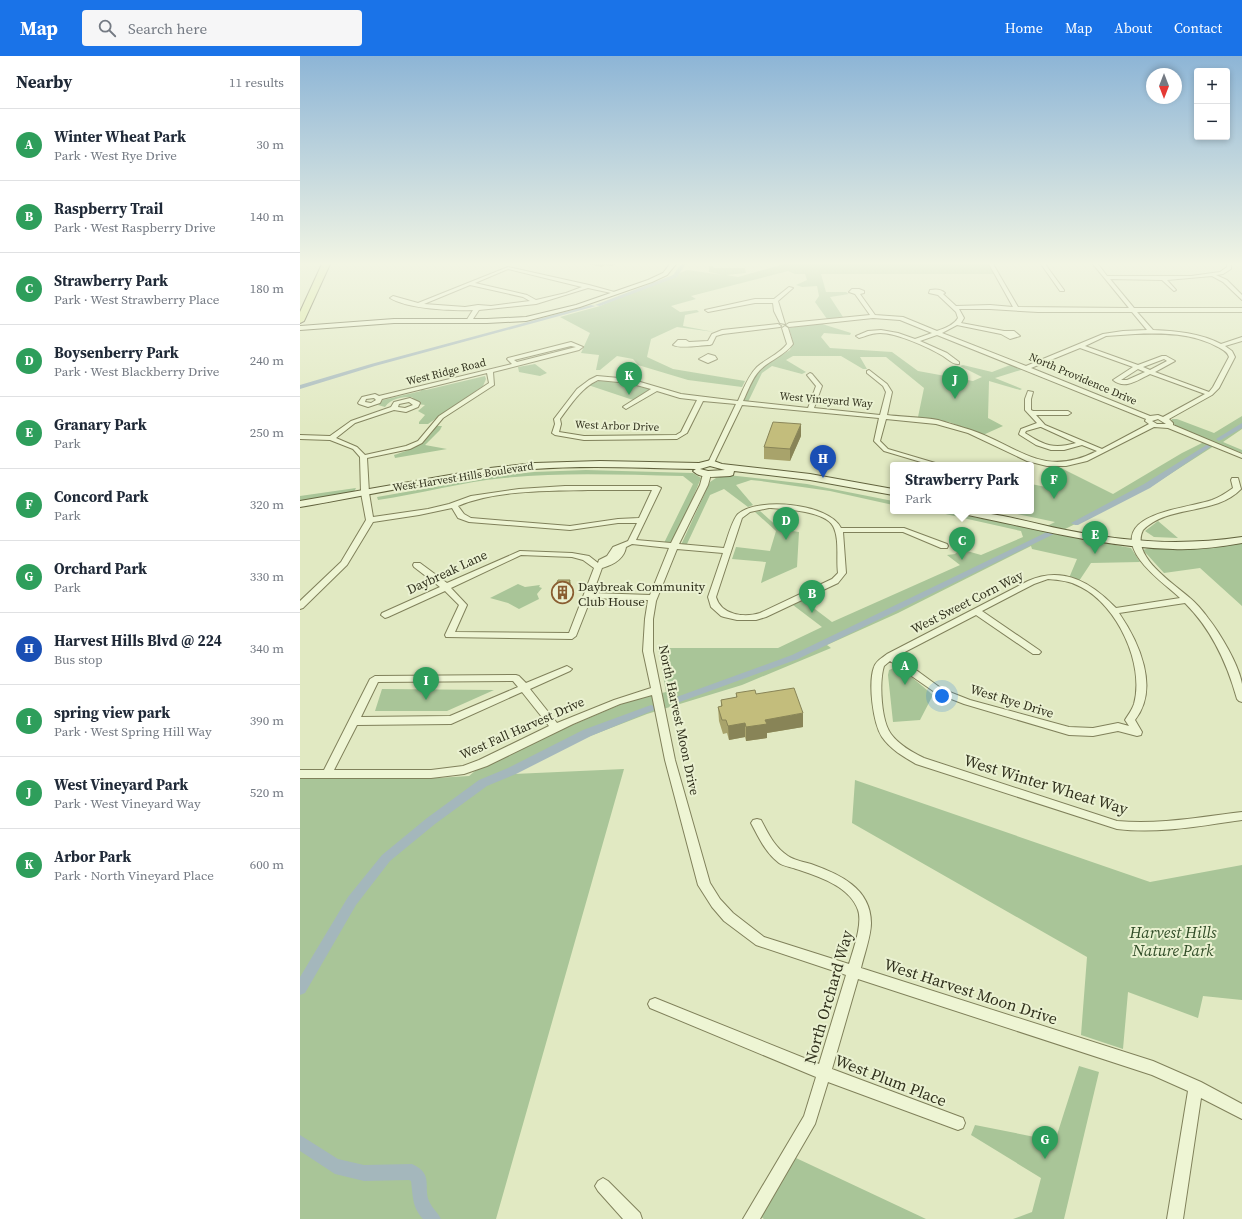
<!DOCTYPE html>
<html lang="en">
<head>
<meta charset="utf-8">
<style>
	:root { --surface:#fff; --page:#f6f6f7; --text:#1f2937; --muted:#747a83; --line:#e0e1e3; --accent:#1a73e8 }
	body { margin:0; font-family:"Source Serif 4",serif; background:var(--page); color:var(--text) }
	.controls { position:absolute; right:12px; top:12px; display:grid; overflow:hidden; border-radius:4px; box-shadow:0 2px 6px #0003 }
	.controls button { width:36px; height:36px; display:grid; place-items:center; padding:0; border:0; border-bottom:1px solid var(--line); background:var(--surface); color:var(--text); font:20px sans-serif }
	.compass { position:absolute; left:846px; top:12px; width:36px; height:36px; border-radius:50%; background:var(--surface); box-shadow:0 2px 6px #0003; rotate:180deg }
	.you { position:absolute; left:642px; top:640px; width:14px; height:14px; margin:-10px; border:3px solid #fff; border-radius:50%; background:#1a73e8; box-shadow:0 0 0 6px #1a73e833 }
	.badge { display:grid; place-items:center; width:26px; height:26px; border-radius:50%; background:var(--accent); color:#fff; font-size:13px; font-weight:700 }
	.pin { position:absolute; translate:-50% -33px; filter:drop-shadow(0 1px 2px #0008) }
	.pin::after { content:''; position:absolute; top:21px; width:14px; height:12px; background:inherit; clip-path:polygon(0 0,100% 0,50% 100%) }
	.popup { position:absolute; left:590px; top:406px; width:144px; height:52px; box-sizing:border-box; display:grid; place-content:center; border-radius:4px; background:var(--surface); filter:drop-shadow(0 1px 3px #0005); font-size:13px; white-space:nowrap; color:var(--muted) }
	.popup b { font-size:15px; color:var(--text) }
	.popup::after { content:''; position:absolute; left:50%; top:100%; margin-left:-8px; border:8px solid transparent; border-top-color:var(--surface) }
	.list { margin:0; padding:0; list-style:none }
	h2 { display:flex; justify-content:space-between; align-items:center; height:52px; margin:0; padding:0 16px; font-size:17px }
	h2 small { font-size:13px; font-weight:400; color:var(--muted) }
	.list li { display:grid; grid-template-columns:26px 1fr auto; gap:12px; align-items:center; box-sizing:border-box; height:72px; padding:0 16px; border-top:1px solid var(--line) }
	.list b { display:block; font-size:15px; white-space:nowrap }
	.list p { margin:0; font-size:13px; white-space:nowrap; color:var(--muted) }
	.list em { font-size:13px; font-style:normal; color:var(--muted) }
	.icon { flex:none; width:22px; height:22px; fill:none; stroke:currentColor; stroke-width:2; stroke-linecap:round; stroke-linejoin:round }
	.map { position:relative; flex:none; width:942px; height:1163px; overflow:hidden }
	header { display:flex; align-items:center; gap:24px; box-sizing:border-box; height:56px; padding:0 20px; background:var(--accent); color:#fff }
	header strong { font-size:19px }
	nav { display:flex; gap:22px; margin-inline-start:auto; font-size:14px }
	.search { width:280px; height:36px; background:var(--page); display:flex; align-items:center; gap:10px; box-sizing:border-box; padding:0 14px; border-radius:4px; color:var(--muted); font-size:15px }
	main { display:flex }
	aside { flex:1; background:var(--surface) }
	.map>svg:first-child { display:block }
	.green { fill:#a9c598 }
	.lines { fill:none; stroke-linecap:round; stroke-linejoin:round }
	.canal { fill:#a4b7bc; fill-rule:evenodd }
	.street-casing { stroke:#80815b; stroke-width:2 }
	.secondary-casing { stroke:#62633e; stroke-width:2 }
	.primary-casing { stroke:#4f4e2f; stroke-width:2 }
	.street { fill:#eef5d4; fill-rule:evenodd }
	.secondary { fill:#eef5d4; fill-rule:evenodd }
	.primary { fill:#dae99d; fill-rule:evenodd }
	.wall { fill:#a8a36b }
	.shaded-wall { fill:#888457 }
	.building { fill:#c3bd7c; stroke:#888457 }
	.labels { text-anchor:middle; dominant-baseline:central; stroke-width:4; stroke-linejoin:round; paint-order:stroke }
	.far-street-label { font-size:11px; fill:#32321e; stroke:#eaf1d1 }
	.street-label { font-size:13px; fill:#32321e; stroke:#eaf1d1 }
	.poi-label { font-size:13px; fill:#32321e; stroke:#eaf1d1; text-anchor:start }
	.near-street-label { font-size:16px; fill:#32321e; stroke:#eaf1d1 }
	.near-park-label { font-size:16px; font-style:italic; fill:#304c27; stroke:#eaf1d1 }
</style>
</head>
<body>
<header>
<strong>Map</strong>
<div class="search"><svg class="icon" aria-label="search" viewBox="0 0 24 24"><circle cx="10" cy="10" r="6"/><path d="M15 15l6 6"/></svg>Search here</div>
<nav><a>Home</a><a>Map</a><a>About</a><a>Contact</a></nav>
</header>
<main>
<aside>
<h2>Nearby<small>11 results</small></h2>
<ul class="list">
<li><span class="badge" style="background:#2e9e5b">A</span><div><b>Winter Wheat Park</b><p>Park · West Rye Drive</p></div><em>30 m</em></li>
<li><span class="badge" style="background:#2e9e5b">B</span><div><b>Raspberry Trail</b><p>Park · West Raspberry Drive</p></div><em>140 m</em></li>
<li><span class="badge" style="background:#2e9e5b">C</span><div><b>Strawberry Park</b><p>Park · West Strawberry Place</p></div><em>180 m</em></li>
<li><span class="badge" style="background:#2e9e5b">D</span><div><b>Boysenberry Park</b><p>Park · West Blackberry Drive</p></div><em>240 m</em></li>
<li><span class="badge" style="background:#2e9e5b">E</span><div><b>Granary Park</b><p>Park</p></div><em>250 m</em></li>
<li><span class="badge" style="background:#2e9e5b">F</span><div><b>Concord Park</b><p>Park</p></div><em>320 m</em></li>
<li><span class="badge" style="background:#2e9e5b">G</span><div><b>Orchard Park</b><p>Park</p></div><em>330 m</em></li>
<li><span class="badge" style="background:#1a4fb4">H</span><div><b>Harvest Hills Blvd @ 224</b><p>Bus stop</p></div><em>340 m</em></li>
<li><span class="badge" style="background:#2e9e5b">I</span><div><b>spring view park</b><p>Park · West Spring Hill Way</p></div><em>390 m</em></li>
<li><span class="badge" style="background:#2e9e5b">J</span><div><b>West Vineyard Park</b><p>Park · West Vineyard Way</p></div><em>520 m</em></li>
<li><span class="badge" style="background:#2e9e5b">K</span><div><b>Arbor Park</b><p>Park · North Vineyard Place</p></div><em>600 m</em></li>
</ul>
</aside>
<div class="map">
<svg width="942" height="1163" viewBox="0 0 942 1163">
	<rect width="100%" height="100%" fill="#e1e9c2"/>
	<path class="green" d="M484,208h207l5,10h-175l5,18h20l3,2 -19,3 13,20 -16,2 -12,-17 4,-6 -2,-10 -15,1 -6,-2 11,-5 -2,-6h-10l-7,-3 -97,25 5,3 -25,7 9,6 17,-2 2,2 -14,3 -2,11 31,6 -37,-5 -26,12 -4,18 26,12 72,12 -3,6 -54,-7 -50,-15 -5,-6 -16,-3 -17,14h-4l3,-15 -18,-2 9,-20 -30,-16 40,-11 87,-36 36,5 -14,-3v-6h4v2h32l1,5 -20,2 12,2z
		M519,267l32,10 -1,2 -26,-2 -3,4 9,11 62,4 26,19 55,10 9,-4 -22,-11 3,-1 29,7 21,-8 11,5 -29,9 27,11 -2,1 -31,-9 -1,37 15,8 -20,9 -34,-13 -31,-5 6,-29 -38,-31h-26l7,12h-4l-22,-13h-48l-7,4 20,12 -4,2 -30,-8 -10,7 -14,29 -4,-2 12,-26 11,-10 23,-14 3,-8 -4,-14z
		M235,308l12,9 -7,3 -21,-4 -1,-5z
		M185,320l1,3 -3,7 -55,38h-9v-2l6,-7 -7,-4 7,-6 -7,-1 -6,-7c-10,0 -21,1 -27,10l-7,-2 5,-5 38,-9 -1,-2 6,1z
		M299,325l28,1 23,7 -17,11 -45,-15z
		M942,360v13l-19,13 19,8v3l-25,-9 -67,43 -95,47 76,14 9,14 -49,1 -12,18 -10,-3 8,-19 -45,-10 -1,-3 -133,67 -71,32 4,3 -89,37 -95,29 -49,19 -21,8 -63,33 110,-5 -128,450h-196v-440l136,-1 33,-2 6,-5 67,-33 87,-37 37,-9 -8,-44h120l44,-21 -29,-22 10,-5 29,22 128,-57 -13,-10 8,-1 5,-5 21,6 42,-18 -2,-6 -89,-20h12l95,19 16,-8 -52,-11h28v-27l15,3 1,-18 14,-1 52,26 69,-41 26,-13 -32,-14 -4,-4v-3h5l37,14z
		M136,370h6l-2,4 -15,15 22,4 -52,9 -1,-3c19,-6 32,-11 42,-29z
		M286,414l107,3 8,5 -26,63 -11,2 29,-59 -10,-8c-60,-1 -119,-4 -179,2 -43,4 -84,16 -126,22l-1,-3 121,-21 36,-4z
		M428,419l79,9 86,17v4l-63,-14 -69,-10 -10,-1 -15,5 17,20 -5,2 -24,-18 -14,6 -23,49 -6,1 29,-63 6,-4z
		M56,432l-2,4 -54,9v-5z
		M460,455l20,18 19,3 -2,35 -36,16 5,-21 -34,-3 4,-12 34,4 6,-20 -21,-19z
		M858,465l20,17 -24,-1 -9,-6z
		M942,487v63l-42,-38 -36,5 -21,-23c13,-5 29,-1 43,-1 19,-1 38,-2 56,-6z
		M218,528l7,3 15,-2 -1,2 3,1 -5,6 2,5 -20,10 -11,-6 -18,-5z
		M594,612l9,2 30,25 -13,25 -27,2 -5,-47 1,-5z
		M82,633l112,1 -47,21h-72z
		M555,724l295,102 92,-17v135l-39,-4 -5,22 -70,-26 -5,57 -42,-14 6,-78 -235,-134z
		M779,1010l20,6 -35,147h-51l19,-7 9,-34 -70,-43 4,-10 80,16z
		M496,1102l130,61h-162l-4,-3z"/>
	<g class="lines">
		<path class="canal" d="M381,208h5l-9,13 -77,29 -5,-1 78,-30z
			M291,249l5,1 -221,60 -75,23v-4l71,-21z
			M942,367v5l-21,12 -2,1 -3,-2z
			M908,388l3,2 -1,1 -60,41 -72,37h-3l-4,-2 73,-39z
			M747,476h6l1,2 -256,125 -121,44h-6l-2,-2 2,-2 121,-44z
			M351,649l3,1 2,2 -2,2 -63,26 -75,38 -29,12 -52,38 -45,37 -34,44 -51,88 -5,2v-18l48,-80 34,-42 45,-37 52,-38 29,-12 75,-38z
			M0,1079l38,24 26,6 48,-1c23,10 10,24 18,39 3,6 8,10 11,16h-18c-11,-12 -10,-23 -12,-38l-2,-1 -45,1 -29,-7 -35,-23z"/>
		<defs>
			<path id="street" d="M689,208h4l25,43 111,1 -36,-44h5l9,12h84l29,-4 7,-5v-3h4v5l-8,5 -7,1 11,5 15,15v5l-19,-18 -11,-6 -45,4 9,10 -2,1 -12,-11 -52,-1 24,29h108v4h-105l16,18c23,1 47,3 68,14l21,-7v4l-17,5 7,5 3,6 -16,31 -7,7 -43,24 4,4v2l69,29v4l-74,-30 -14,-1 -67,34 -21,5h-19l-20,-5 -59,-28 -32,-9 -50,-5 -6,22 8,8 54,16h-11l-47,-14 -10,-10 5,-23 -137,-13 -28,58 -3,2 -3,-2 28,-59 -33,-3 -16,32 -10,6 -93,1 -29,-5 -3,-2 3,-9 -1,-5 23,-30 12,-9 8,-4 33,3 51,15 57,7c5,-11 10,-25 19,-34 9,-8 22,-13 30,-23l-5,-16 3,-2 3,2 5,16c-9,12 -23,16 -33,26 -8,8 -12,21 -17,31l65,7 8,-22 -9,-11 3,-2 2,1 10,12 -8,22 66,7 6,-23 -3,-6 -16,-13v-2l2,-1 18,14 5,8 -5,23c16,2 35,2 51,5 11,3 22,7 33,10 48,16 71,49 126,21l-15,-6 -18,5h-13l-15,-5 -16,-10 -1,-1 2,-5 16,-6 -12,-13v-11l3,-8 5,1 -2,7v11l2,1h35l3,2 -3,2h-32l9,10 57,24 47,-25 -4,-3 1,-2 -209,-84 -17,6 27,12 12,9v2c-6,1 -11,-5 -16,-8 -15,-9 -46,-23 -63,-23 -8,0 -14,3 -21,5l-3,-2 12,-5 13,-1 17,3 17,6 17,-6 -32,-13 -27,-2 -84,9 -3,-2 3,-2 81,-8 -15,-21 -6,-2 3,-3h7l5,2v2l-4,1 15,21 28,2 34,14c8,-3 17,-6 21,-13l-2,-6 -18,-17 -9,-2 1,-3c6,-1 11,-1 15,3l-2,1 13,12 34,-1 23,2zM659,253h31l48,3h94l15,18 -24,1 -20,3 -77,32 -84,-33 15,-8 44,9 9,5 10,-3 -6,-5h-10l-43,-8 3,-5zM835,278c28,-1 57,-1 83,13 5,3 9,4 11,10l-16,30 -4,5 -54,-20 20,-11 -9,-5h-4l-24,9 -53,-19 21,-10zM780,292l53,19 -20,13c12,10 25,0 37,-6l55,20 -42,23 -5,-2 -8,1 -119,-48zM864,303l3,2 -17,9 -7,-3zM838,313l7,3 -18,8h-6zM298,324l31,3 22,6 -27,17 -1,1 3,2 31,-18 23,7 17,2 -16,32 -5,3 -92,1 -25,-4 2,-8 -1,-5c11,-15 21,-31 38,-39zM858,363l8,5h-9l-5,-3zM740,371h1l35,16c-22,6 -31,3 -51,-10l1,-2z
				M741,208h4l19,26v1h-4z
				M208,211l81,18 29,8 -2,1 -28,-6 -52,16 -57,6 -8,12 -2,1 -3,-2 7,-11c-21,1 -65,-1 -83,-12l3,-2 25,7zM208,213l74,18 -16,6 -30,7 -9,-5 -52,-12zM170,229l53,12 7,4 -39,5 -13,-1 -13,2 -41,-3z
				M489,231l4,1 -15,13 7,23 -5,-1 -6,-12 -1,-8h-18l-47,9 -3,-2 50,-11h19z
				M478,268l3,2 -1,1 -57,7 -7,2 -4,8 -2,1c-9,0 -30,4 -37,0l5,-5h8l3,2 19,-1 4,-7 10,-4z
				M271,286l12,5 -4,3 -86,22 1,13 -51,33 -21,25 -12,6 -43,9 2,35 4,24 55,-8 21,-5 22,-8 48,-7 46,-3h92l4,2 -25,52 35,3 29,-58 3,-11 4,-2 4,2 -3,11 -29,59 45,4c3,-8 8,-28 14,-34 19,-17 91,-11 103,14h63l43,16 1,2 -1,2h-6l-38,-16h-60l3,41 -8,10 -72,34 -10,3h-19l-13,-3 -3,-1 -10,-9 -3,-10 15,-44 -46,-4 -21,52 -3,18v32l22,109 35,123 10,16 13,14 31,24 85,27c4,-14 14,-40 9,-54 -8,-24 -41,-34 -62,-41 -5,-2 -13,-3 -17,-6 -14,-11 -20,-25 -28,-40l2,-3 4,-1 4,1c7,13 13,27 27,36 6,4 16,6 23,8 28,10 60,24 60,59 0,13 -7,32 -10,45l292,93 48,21 41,22v15l-41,-21 -18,121h-16l21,-128 -36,-16 -294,-96 -26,90 131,49 2,5 -2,5 -5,2 -130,-48 -13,42 -55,95h-17l61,-103 12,-39 -166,-69 -2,-4 2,-4 5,-2 164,66 27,-89 -90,-30 -32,-24 -12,-14 -14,-22 -33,-125 -13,-65 -32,9 -47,20 -86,42 -23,8 -33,4h-131v-8h24l46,-91 5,-3 141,-1 3,1 7,7 41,-17 5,3 -2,2 -40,18 27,34 57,-23 37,-12 -8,-37 2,-32 3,-19 -57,-2 -15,38 -4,3 -126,-2 -1,-2 14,-30 -14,-14 -57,26 -3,1 -4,-3 1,-2 58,-26 -26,-20 -1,-2 1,-2h6l27,20 73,-32 52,2 17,3 9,7 1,-3 8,-4 6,-9 15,-6 9,-18h-19l-48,7 -101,-8 -11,-4 -6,-10 -33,7 -46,7 -26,43 -44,43 -3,1v-8l41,-39 25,-42 -5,-27 -1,-36 -7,-8 -23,-9 -30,-1v-4l30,1 21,-15 40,-14 3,-5 16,-4 9,4 1,1 -2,4 -12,5 -12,-2 -39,13 -19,15 21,9 8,8 41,-9 12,-5 21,-25 50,-33 -2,-10 -105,26 -2,4 -12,4 -9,-3 -1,-1 4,-6 13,-3 4,2 133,-32 -5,-5 1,-1zM271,290l5,1 -59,15 -3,-2zM74,342l2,2 -5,3 -6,-1 1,-3zM109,346l4,3 -8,3 -7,-1 1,-3zM288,434h64l-13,28 -21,1 -48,7 -99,-8 -7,-4 -6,-8c38,-16 89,-15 130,-16zM469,452c16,1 56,3 64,18 7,13 3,33 5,47l-6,6 -72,34c-16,5 -39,2 -44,-16l26,-79 8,-6zM332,488l37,4 -19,47 -57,-2 9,-25c10,-3 22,-8 24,-21zM221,499l51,2 11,3 11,8 -25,65 -114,-1 12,-27 -16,-17zM213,625l5,6 -68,29 -89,1 17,-35zM222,636l27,34 -70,34 -16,6 -32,4h-97l23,-45 94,-1z
				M408,298l7,2 2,3 -9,4 -9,-4z
				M932,422h6l3,11c-26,27 -72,15 -98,41 -13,26 30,53 47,68 6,5 13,13 18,20 12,15 31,47 34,66 0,6 0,12 0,18l-3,-1 -2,-2c-10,-36 -25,-69 -52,-96l-66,10c20,29 41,75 16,107l7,12 -1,3 -4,1 -19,-5 -25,5 -24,-1 -105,-31 -28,-11 -46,-32 -6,5c-5,16 -3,55 7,68 8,11 21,18 33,24l193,63c42,4 83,-4 125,-9v8c-42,6 -83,14 -125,9l-201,-65c-12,-7 -26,-15 -34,-27 -9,-14 -14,-54 -8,-70 2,-6 8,-9 13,-13l141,-73c35,-16 64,2 88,27l64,-10c-13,-12 -29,-23 -40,-38 -34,-47 46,-51 72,-60 8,-3 14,-7 21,-12l-2,-8zM748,523c12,1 22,2 33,8 36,18 64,77 53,117 -2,6 -6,11 -9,16l4,6 -11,-3 -25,5 -24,-1 -99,-27 -28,-11 -45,-33 79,-41 57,39h6l2,-2 -2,-2 -57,-39 52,-27z
				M303,1122l5,3 32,32 2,6h-19l-25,-28 -3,-5 3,-5z"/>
			<path id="secondary" d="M370,208h6l-9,11 -15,7 -72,25 -54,14 -39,2h-93l-94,7v-4l94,-7h93l39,-2 50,-12 72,-25 15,-7z
				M411,404l11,4 88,10 83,15v6l-83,-15 -76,-9 -1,4 -3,1c-12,0 -28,4 -37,-5l3,-2c-54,-1 -108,-4 -162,0 -77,6 -157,25 -234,38v-6l190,-33 45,-5 65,-2 99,2zM410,410l15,4 -17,1 -8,-2z
				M658,455c36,0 72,12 108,19 60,12 115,16 176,7v6c-23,4 -46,7 -69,6 -71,-2 -141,-21 -210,-35z"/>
			<path id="primary" d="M22,208h8l-26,57 -4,2v-11z"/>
		</defs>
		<use href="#street" class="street-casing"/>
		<use href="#secondary" class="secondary-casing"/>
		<use href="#primary" class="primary-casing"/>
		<use href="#street" class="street"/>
		<use href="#secondary" class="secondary"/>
		<use href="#primary" class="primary"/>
	</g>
	<path class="wall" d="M289,208h27l-5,2 -6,-1 -4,2z
		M501,380l-11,25 -26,-2v-12z
		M270,524l1,7 -5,12h-12l-1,-7z
		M436,637l20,1 47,33 -36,6v5l-21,3 -1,-4 -16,3 -2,-7 -4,1 -4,-13 -1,-14h3v-7l15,-2z"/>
	<path class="shaded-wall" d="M301,208h4v1l-4,2z
		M311,208h5l-5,2z
		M501,368v12l-11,25v-12z
		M270,524l1,7 -5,12 -1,-6z
		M503,657v14l-36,6v5l-21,3v-14l19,-7z
		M445,667v14l-16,3 -1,-14z"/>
	<path class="building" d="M473,366l28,2 -11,25 -26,-2z
		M258,524h12l-5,13 -12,-1z
		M494,632l9,25 -38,7 2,4 -21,3 -1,-4 -17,3 -2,-6h-4l-4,-13 4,-1 -1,-6 16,-3 -1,-4 19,-3 1,4z"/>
	<linearGradient id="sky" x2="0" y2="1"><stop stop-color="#8db5d6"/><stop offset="0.56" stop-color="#f2f5e4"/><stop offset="1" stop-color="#f2f5e4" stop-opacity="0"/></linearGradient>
	<rect width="942" height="371" fill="url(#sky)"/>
	<defs>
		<symbol id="building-ring" viewBox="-11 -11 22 22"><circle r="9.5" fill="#eaf1d1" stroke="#895d31" stroke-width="1.5"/><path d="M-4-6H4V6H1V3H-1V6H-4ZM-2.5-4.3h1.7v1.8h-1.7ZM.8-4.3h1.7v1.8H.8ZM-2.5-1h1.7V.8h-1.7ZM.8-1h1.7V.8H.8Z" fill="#895d31"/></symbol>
	</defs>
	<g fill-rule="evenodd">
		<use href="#building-ring" x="250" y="524" width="25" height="25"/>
	</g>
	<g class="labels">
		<g class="far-street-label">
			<text transform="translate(146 316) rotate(-14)">West Ridge Road</text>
			<text transform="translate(783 323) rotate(23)">North Providence Drive</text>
			<text transform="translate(526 344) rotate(5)">West Vineyard Way</text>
			<text transform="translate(317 370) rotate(2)">West Arbor Drive</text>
			<text transform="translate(163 421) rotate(-9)">West Harvest Hills Boulevard</text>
		</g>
		<g class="street-label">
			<text transform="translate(147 516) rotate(-25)">Daybreak Lane</text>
			<text transform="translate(667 546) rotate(-27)">West Sweet Corn Way</text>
			<text transform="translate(712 645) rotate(17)">West Rye Drive</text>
			<text transform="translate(379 664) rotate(78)">North Harvest Moon Drive</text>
			<text transform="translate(222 672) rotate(-24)">West Fall Harvest Drive</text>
		</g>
		<g class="poi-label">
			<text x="278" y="530">Daybreak Community<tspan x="278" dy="15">Club House</tspan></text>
		</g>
		<g class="near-street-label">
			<text transform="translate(746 728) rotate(17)">West Winter Wheat Way</text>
			<text transform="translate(671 935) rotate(18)">West Harvest Moon Drive</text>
			<text transform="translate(528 941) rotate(-74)">North Orchard Way</text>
			<text transform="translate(591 1024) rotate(21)">West Plum Place</text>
		</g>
		<g class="near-park-label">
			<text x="873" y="876">Harvest Hills<tspan x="873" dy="18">Nature Park</tspan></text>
		</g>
	</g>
</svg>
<div class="controls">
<button>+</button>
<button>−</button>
</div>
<svg class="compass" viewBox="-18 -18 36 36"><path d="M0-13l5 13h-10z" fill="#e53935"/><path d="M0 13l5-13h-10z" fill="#747a83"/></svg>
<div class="you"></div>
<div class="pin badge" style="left:605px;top:629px;background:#2e9e5b">A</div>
<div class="pin badge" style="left:512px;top:557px;background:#2e9e5b">B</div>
<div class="pin badge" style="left:662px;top:504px;background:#2e9e5b">C</div>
<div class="popup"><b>Strawberry Park</b>Park</div>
<div class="pin badge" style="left:486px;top:484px;background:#2e9e5b">D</div>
<div class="pin badge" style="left:795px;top:498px;background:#2e9e5b">E</div>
<div class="pin badge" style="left:754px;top:443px;background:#2e9e5b">F</div>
<div class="pin badge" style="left:745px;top:1103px;background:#2e9e5b">G</div>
<div class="pin badge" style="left:523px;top:422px;background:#1a4fb4">H</div>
<div class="pin badge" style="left:126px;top:644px;background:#2e9e5b">I</div>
<div class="pin badge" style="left:655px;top:343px;background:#2e9e5b">J</div>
<div class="pin badge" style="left:329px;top:339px;background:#2e9e5b">K</div>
</div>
</main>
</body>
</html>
